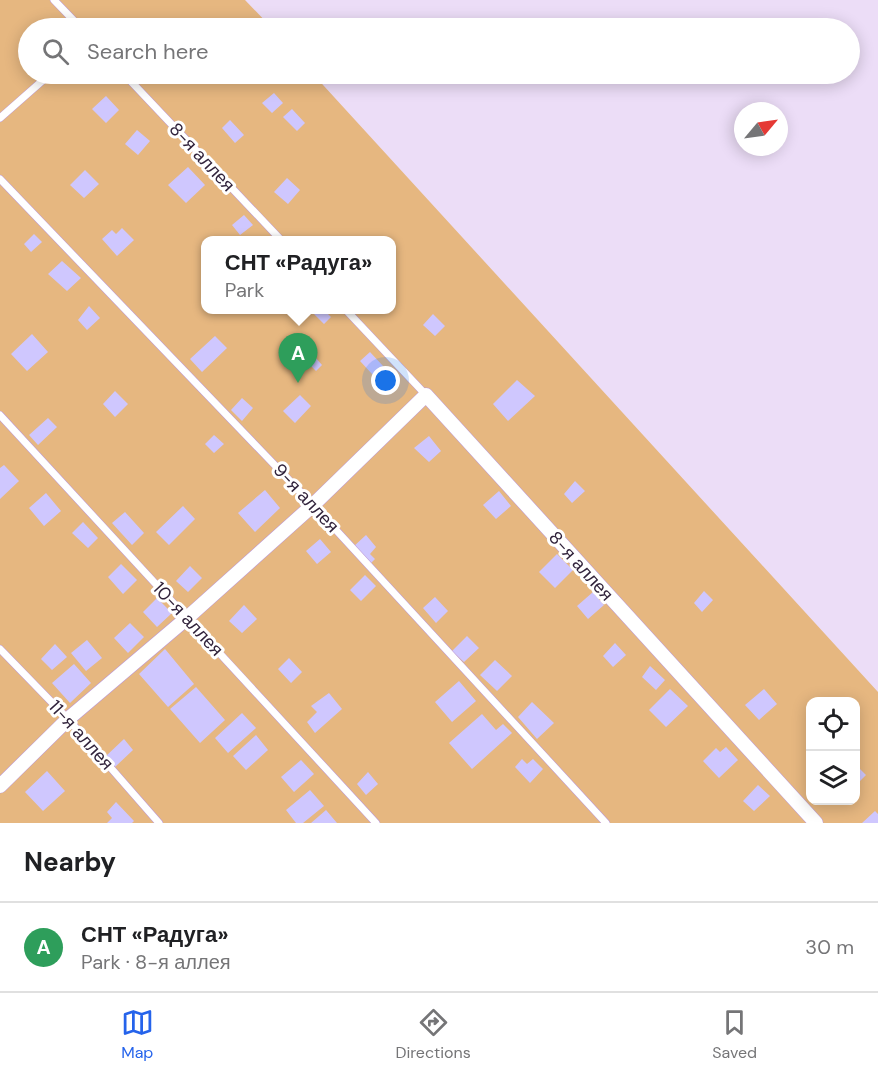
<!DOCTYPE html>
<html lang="en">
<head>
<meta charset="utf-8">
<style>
	:root { --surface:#fff; --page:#f2f2f2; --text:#202124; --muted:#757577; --line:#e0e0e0; --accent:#2563eb }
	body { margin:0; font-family:"DM Sans",sans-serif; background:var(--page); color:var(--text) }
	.controls { position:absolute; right:18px; bottom:18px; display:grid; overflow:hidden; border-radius:12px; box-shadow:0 3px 15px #0003 }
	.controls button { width:54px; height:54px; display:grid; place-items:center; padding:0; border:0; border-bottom:2px solid var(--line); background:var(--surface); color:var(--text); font:30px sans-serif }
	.compass { position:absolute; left:734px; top:102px; width:54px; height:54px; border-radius:50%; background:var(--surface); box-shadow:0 3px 15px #0003; rotate:61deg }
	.you { position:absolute; left:386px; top:381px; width:21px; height:21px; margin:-15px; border:4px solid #fff; border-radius:50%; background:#1a73e8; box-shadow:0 0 0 9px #1a73e833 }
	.badge { display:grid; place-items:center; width:39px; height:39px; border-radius:50%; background:var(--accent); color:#fff; font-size:20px; font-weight:700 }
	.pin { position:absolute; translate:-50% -50px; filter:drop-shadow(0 2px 3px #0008) }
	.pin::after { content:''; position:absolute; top:32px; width:21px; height:18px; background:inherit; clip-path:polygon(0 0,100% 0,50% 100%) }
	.popup { position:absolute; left:201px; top:236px; width:195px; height:78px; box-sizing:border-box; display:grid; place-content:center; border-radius:12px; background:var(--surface); filter:drop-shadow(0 2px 4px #0005); font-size:20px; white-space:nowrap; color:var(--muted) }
	.popup b { font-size:22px; color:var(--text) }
	.popup::after { content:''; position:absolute; left:50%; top:100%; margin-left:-12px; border:12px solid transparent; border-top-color:var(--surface) }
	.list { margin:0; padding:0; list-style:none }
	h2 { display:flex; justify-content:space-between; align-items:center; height:78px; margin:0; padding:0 24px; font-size:26px }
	h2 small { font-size:20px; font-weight:400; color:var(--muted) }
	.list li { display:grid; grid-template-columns:39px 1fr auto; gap:18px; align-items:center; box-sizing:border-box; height:90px; padding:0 24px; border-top:2px solid var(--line) }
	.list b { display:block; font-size:22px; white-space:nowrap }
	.list p { margin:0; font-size:20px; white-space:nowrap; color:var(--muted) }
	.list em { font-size:20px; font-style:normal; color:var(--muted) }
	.icon { flex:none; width:33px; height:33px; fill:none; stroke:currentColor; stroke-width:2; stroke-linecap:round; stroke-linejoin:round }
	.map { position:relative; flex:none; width:878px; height:823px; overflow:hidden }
	.search { position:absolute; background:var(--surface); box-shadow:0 3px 15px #0003; left:18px; right:18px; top:18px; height:66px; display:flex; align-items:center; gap:15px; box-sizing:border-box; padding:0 21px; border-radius:33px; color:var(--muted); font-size:22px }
	.sheet { height:168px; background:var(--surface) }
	nav { display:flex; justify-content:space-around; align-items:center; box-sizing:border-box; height:84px; border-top:2px solid var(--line); background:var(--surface); font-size:16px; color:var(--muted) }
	nav a { display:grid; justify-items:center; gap:3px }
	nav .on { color:var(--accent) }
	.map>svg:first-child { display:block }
	.green { fill:#e6b780; fill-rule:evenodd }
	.building { fill:#cfc7fe }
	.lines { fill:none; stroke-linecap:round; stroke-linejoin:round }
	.lane-casing { stroke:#bc98d6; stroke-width:8 }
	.street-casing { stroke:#bc98d6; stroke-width:15 }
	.lane { stroke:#fff; stroke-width:7 }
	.street { stroke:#fff; stroke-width:14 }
	.labels { text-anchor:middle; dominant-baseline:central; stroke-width:6; stroke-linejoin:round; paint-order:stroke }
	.street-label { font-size:18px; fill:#31233b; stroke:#fff }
</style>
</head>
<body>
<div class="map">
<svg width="878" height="823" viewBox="0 0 878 823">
	<rect width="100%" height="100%" fill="#ecddf7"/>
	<path class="green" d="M0,0h245l27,28h-244v46h285l565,618v131h-878zM205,240h186v70h-186zM810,702h46v98h-46z"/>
	<path class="building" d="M274,93l9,10 -11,10 -10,-10z
		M106,96l13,14 -13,13 -14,-14z
		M292,109l13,14 -8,8 -14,-14z
		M230,120l14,15 -9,8 -13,-15z
		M137,130l13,11 -12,14 -13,-11z
		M188,167l17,18 -19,18 -18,-18z
		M85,170l14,14 -15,14 -14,-13z
		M287,178l13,12 -12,14 -14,-12z
		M244,215l9,10 -13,10 -8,-10z
		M122,228l12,12 -17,16 -15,-17 10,-9 4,4z
		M34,234l8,8 -11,10 -7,-8z
		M62,261l19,17 -14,13 -19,-17z
		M89,306l11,12 -13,12 -9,-10z
		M318,310h6l7,7 -7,7 -10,-10z
		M433,314l12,12 -10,10 -12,-11z
		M32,334l16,18 -21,19 -16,-17z
		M215,336l12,12 -25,24 -12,-13z
		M370,352l13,14 -10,9 -13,-14z
		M315,357l7,8 -6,6 -8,-8z
		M517,380l18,16 -27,25 -15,-17z
		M115,391l13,13 -13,13 -12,-13z
		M300,395l11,11 -16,17 -12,-12z
		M242,398l11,10 -11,13 -11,-11z
		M48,418l9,9 -19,18 -9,-10z
		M214,435l10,9 -10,9 -9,-9z
		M429,436l12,15 -12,11 -15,-14z
		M4,465l15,16 -19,18v-31z
		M575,481l10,10 -13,12 -8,-9z
		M265,490l15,18 -25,24 -17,-19z
		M499,491l12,15 -15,13 -13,-14z
		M46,493l15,18 -17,15 -15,-18z
		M183,506l12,13 -26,26 -13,-13z
		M125,512l19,21 -12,12 -20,-22z
		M83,522l15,16 -10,10 -16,-15z
		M366,535l10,12 -6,7 5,5 -5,5 -17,-17z
		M320,539l11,13 -14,12 -11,-13z
		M557,554l16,16 -18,18 -16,-16z
		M121,564l16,16 -14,14 -15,-17z
		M190,566l12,12 -14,14 -12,-11z
		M365,575l11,11 -15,15 -11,-11z
		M704,591l9,9 -11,12 -8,-9z
		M593,592l11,13 -16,14 -11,-13z
		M435,597l13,14 -12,12 -13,-15z
		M157,598l15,15 -15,14 -14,-15z
		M244,605l13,14 -15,14 -13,-12z
		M130,623l14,14 -16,16 -14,-15z
		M467,636l12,12 -15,14 -12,-11z
		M87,640l15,18 -16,13 -15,-18z
		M615,643l11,12 -13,12 -10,-11z
		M55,644l12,13 -15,13 -11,-11z
		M165,649l29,35 -26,23 -29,-33z
		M289,658l13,14 -11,11 -13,-14z
		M495,660l17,16 -15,15 -17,-16z
		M74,664l17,19 -21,20 -18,-20z
		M650,666l15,14 -9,10 -14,-13z
		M459,681l17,20 -24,21 -17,-20z
		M196,687l29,33 -25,23 -30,-34z
		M670,689l18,17 -22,21 -17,-17z
		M764,689l13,15 -18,16 -14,-15z
		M329,693l13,16 -27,24 -8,-11 10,-10 -6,-6z
		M532,702l22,21 -17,16 -19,-22z
		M242,713l14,15 -28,25 -13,-15z
		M482,714l14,16 7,-6 9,9 -40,36 -23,-26z
		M256,735l12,15 -22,20 -13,-14z
		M124,739l9,11 -18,17 -9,-11z
		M726,747l12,13 -19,18 -16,-17 13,-13 4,4z
		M522,759l5,5 6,-5 10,10 -13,14 -15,-16z
		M301,760l13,14 -20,18 -13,-15z
		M856,765l10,10 -10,10z
		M47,771l18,20 -22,20 -18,-19z
		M368,772l10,12 -12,11 -9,-11z
		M758,785l12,11 -16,15 -11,-10z
		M310,790l14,16 -21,17h-7l-10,-13z
		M116,802l18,19 -2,2h-25l5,-5 -5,-6z
		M326,810l11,13h-26z
		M875,811l3,3v9h-16z"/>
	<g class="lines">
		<defs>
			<path id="lane" d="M54,0l27,28
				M124,74l157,166
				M0,118l50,-44
				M0,179l313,326 293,318
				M346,310l80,85
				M0,415l376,408
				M0,649l68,70 91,104"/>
			<path id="street" d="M0,786l68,-67 119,-101 126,-113 113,-110 390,428"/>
		</defs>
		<use href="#lane" class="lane-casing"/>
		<use href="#street" class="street-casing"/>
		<use href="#lane" class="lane"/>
		<use href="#street" class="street"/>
	</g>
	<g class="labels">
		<g class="street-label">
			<text transform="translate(202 157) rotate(47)">8-я аллея</text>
			<text transform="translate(306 498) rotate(47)">9-я аллея</text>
			<text transform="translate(581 566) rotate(48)">8-я аллея</text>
			<text transform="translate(188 619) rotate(47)">10-я аллея</text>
			<text transform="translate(81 735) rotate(48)">11-я аллея</text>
		</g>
	</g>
</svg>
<div class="controls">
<button><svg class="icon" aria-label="locate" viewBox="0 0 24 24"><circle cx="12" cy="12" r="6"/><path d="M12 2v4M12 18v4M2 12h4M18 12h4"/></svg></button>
<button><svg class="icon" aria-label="layers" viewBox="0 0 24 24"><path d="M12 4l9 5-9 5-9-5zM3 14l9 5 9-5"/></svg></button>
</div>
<svg class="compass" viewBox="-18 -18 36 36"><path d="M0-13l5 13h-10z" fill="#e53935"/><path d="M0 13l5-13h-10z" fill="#757577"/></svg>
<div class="you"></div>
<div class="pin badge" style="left:298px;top:383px;background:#2e9e5b">A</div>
<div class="popup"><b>СНТ «Радуга»</b>Park</div>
<div class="search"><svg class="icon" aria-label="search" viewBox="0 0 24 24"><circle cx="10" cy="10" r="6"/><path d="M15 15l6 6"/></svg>Search here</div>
</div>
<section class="sheet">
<h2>Nearby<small></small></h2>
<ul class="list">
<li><span class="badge" style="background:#2e9e5b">A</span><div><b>СНТ «Радуга»</b><p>Park · 8-я аллея</p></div><em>30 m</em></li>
</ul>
</section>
<nav>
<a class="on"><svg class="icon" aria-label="map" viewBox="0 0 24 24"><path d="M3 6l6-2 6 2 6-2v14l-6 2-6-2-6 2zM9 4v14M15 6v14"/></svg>Map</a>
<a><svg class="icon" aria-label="directions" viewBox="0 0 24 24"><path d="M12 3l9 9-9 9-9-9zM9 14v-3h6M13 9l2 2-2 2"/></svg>Directions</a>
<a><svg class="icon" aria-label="saved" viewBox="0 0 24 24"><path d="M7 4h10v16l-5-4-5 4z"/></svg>Saved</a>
</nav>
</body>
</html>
